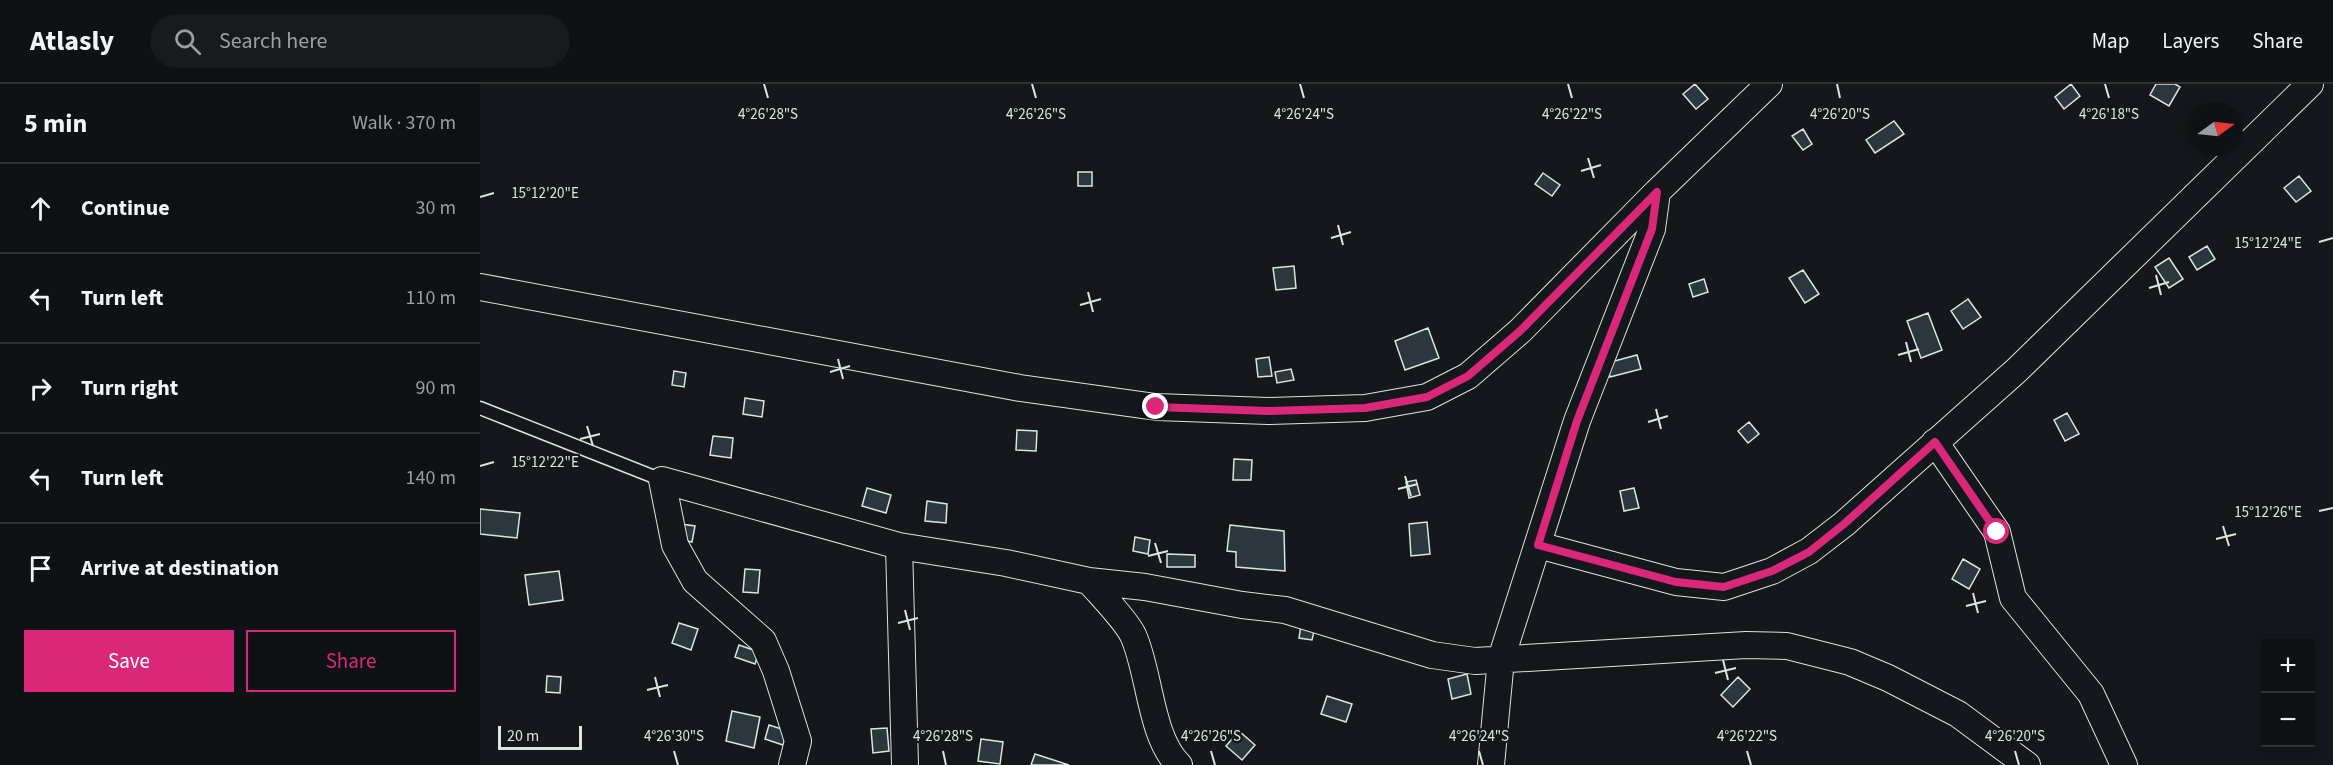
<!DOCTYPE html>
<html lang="en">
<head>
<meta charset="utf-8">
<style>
	:root { --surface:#0f1215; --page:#181b1e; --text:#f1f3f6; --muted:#9b9ea0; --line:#2f3234; --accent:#db2777 }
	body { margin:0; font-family:"Source Sans 3",sans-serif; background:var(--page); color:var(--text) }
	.controls { position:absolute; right:18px; bottom:18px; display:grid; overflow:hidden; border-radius:0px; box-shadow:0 3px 9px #0003 }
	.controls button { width:54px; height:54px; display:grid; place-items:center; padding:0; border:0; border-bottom:2px solid var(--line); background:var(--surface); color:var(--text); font:30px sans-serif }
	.compass { position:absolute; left:1709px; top:18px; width:54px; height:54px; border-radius:50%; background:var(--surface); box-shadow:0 3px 9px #0003; rotate:75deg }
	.scale { position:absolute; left:18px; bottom:15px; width:84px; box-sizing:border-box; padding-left:6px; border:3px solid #d8e6dc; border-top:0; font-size:16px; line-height:21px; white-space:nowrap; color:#d8e6dc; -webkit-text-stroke:4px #14181c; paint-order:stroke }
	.stop { position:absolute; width:18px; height:18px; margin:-14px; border:4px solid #db2777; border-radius:50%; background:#fff }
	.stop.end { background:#db2777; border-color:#fff; box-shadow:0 2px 6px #0008 }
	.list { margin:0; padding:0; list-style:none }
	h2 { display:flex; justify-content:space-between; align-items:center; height:78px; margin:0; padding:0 24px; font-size:26px }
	h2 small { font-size:20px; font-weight:400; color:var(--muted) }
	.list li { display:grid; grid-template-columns:39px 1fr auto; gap:18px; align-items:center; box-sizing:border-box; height:90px; padding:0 24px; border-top:2px solid var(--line) }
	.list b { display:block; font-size:22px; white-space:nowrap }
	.list em { font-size:20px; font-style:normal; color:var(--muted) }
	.actions { display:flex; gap:12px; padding:18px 24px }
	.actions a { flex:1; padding:14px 0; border:2px solid var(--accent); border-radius:0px; text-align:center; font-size:21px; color:var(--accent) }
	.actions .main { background:var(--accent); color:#fff }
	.icon { flex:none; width:33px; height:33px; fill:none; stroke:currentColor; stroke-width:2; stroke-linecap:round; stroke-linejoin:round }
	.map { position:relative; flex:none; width:1853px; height:681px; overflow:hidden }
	header { display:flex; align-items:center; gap:36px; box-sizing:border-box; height:84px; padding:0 30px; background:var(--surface); border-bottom:2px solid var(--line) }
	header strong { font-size:28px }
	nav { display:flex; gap:33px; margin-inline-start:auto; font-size:21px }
	.search { width:420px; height:54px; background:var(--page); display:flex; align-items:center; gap:15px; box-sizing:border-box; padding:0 21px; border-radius:33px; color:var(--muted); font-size:22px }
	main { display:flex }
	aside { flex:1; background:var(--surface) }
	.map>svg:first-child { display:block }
	.building { fill:#2c363c; stroke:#d8e6dc; stroke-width:1.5 }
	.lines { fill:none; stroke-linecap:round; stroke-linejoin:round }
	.lane-casing { stroke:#d8e6dc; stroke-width:15 }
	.street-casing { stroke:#d8e6dc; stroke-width:28 }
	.lane { stroke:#14181c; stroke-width:12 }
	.street { stroke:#14181c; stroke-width:26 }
	.route { stroke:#db2777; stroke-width:8 }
	.ticks { fill:none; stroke:#d8e6dc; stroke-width:2 }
	.ticks-label { font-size:15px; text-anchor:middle; fill:#d8e6dc; stroke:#14181c; stroke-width:4.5; stroke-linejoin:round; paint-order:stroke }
</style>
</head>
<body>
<header>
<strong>Atlasly</strong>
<div class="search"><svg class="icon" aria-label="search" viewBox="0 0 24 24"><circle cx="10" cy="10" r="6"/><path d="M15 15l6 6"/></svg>Search here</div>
<nav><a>Map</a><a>Layers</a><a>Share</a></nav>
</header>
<main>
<aside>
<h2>5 min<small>Walk · 370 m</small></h2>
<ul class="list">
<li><svg class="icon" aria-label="ahead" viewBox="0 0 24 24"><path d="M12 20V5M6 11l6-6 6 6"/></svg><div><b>Continue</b></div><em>30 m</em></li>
<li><svg class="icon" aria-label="left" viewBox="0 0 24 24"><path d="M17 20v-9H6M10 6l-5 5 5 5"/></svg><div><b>Turn left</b></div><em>110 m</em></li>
<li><svg class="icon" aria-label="right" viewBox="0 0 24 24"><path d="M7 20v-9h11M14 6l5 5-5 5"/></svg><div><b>Turn right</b></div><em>90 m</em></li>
<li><svg class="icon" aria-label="left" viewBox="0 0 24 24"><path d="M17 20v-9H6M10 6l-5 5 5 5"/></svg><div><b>Turn left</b></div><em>140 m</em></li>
<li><svg class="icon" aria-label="arrive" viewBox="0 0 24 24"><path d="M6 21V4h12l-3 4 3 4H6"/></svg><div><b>Arrive at destination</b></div></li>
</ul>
<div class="actions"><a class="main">Save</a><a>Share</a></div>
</aside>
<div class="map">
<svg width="1853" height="681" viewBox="0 0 1853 681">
	<rect width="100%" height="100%" fill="#14181c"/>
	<path class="building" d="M1215,0l13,15 -12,10 -13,-15z
		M1591,0l9,12 -16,13 -9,-12z
		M1676,0h19l5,3 -11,19 -19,-11z
		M1414,37l10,13 -29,19 -9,-13z
		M1323,45l9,15 -9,6 -11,-14z
		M598,88h14v14h-14z
		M1063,89l17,12 -8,11 -17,-12z
		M1819,92l12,15 -15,11 -12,-14z
		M1727,162l8,13 -18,11 -8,-13z
		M1689,174l14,21 -14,9 -14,-21z
		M814,182l2,22 -20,2 -3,-22z
		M1323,186l16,24 -14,9 -16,-25z
		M1224,195l4,13 -15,5 -4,-13z
		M1488,215l13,18 -18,12 -12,-18z
		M1448,229l14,37 -21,8 -14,-37z
		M948,244l11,30 -34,12 -10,-29z
		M1157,271l4,14 -31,8 -3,-14z
		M789,273l3,19 -14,1 -2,-18z
		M811,285l3,11 -17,3 -2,-11z
		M194,287l12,2 -2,14 -12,-2z
		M265,314l19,3 -2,16 -19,-3z
		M1587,329l12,21 -14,7 -11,-21z
		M1269,338l10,12 -11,9 -10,-12z
		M537,346l20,1 -1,20 -20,-1z
		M233,352l20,2 -2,20 -21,-3z
		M754,375l18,1 -1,20h-18z
		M936,396l4,15 -11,3 -3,-16z
		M387,404l24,7 -5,18 -24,-7z
		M1154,404l5,20 -15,3 -4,-20z
		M447,417l20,3 -1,19 -21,-2z
		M0,425l40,4 -3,25 -37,-4z
		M947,438l3,32 -19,2 -2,-32z
		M201,440l14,2 -3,16 -14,-3z
		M750,441l54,6 1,40 -49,-4v-15l-9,-1z
		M655,453l15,3 -2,14 -15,-3z
		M687,470l28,1v12h-28z
		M1483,475l17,10 -11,20 -17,-10z
		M265,485l15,1 -2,23 -15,-1z
		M79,487l4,29 -34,5 -4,-30z
		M199,539l19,6 -7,21 -19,-7z
		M821,541l14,2 -3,13 -13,-2z
		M259,561l20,7 -4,12 -20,-7z
		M987,590l4,20 -19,5 -4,-20z
		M67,592l14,1 -1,16 -14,-1z
		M1258,593l12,12 -17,18 -12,-12z
		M847,612l25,8 -6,18 -25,-8z
		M252,627l28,6 -6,31 -28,-7z
		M289,641l19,6 -5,14 -18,-6z
		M407,644l2,23 -16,2 -2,-24z
		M759,647l16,14 -13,15 -16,-14z
		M501,655l22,3 -3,22 -22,-3z
		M555,670l34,11h-38z"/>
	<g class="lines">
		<defs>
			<path id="lane" d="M0,324l182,72"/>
			<path id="street" d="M0,203l540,101 136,19 112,4 97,-3 62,-11 41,-21 52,-45 137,-139 112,-108
				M1455,358l62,90 16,66 78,96 33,71
				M1058,461l138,37 48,5 48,-16 37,-20 35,-27 173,-154 293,-286
				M419,462l6,219
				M609,497c12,14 36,38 44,54 17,37 17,102 46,130
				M312,681l6,-24 -22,-70 -13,-30 -68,-60 -20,-36 -13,-65 237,66 107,17 83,18 56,6 97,18 43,5 147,45 43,6 271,-16 41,1 63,16 38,16 70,36 69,51
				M1011,681l10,-106 76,-238 75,-192 5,-37"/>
		</defs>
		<use href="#lane" class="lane-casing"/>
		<use href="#street" class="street-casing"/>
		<use href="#lane" class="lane"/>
		<use href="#street" class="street"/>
	</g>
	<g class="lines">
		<path class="route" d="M676,323l112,4 97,-3 62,-11 41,-21 52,-45 137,-139 -5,37 -75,192 -39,124 138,37 48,5 48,-16 37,-19 35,-28 91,-82 62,90"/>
	</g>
	<path class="ticks" d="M284,0l4,14M552,0l4,14M820,0l4,14M1088,0l4,14M1357,0l3,14M1625,0l4,14M1108,74l6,20M1101,87l20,-6M0,113l14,-4M858,141l5,20M851,154l20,-6M1839,158l14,-4M1676,191l5,20M1669,204l20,-6M608,208l5,20M600,221l21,-6M1426,258l5,20M1418,271l21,-6M358,275l5,20M350,288l20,-6M1176,325l5,20M1168,338l20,-6M107,342l6,20M100,355l20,-5M0,382l14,-4M925,392l6,20M918,405l20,-5M1839,427l14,-3M1743,442l6,20M1736,455l20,-5M675,459l6,20M668,472l20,-5M1493,509l5,20M1486,522l20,-5M425,526l5,20M418,539l20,-5M1243,576l5,20M1235,589l21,-5M175,593l5,20M167,606l21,-5M194,667l4,14M463,667l3,14M731,667l4,14M999,667l4,14M1267,667l4,14M1535,667l4,14"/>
	<g class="ticks-label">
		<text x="288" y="35">4°26'28"S</text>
		<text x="556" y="35">4°26'26"S</text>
		<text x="824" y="35">4°26'24"S</text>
		<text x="1092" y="35">4°26'22"S</text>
		<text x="1360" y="35">4°26'20"S</text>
		<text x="1629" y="35">4°26'18"S</text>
		<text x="65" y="114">15°12'20"E</text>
		<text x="1788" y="164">15°12'24"E</text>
		<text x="65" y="383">15°12'22"E</text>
		<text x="1788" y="433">15°12'26"E</text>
		<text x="194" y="657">4°26'30"S</text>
		<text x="463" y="657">4°26'28"S</text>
		<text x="731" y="657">4°26'26"S</text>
		<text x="999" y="657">4°26'24"S</text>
		<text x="1267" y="657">4°26'22"S</text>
		<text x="1535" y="657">4°26'20"S</text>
	</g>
</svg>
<div class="controls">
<button>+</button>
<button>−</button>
</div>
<svg class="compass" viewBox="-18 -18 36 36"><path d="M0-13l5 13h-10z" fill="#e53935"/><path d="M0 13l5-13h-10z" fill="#9b9ea0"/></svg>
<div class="scale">20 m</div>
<div class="stop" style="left:1517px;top:448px"></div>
<div class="stop end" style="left:676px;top:323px"></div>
</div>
</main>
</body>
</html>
